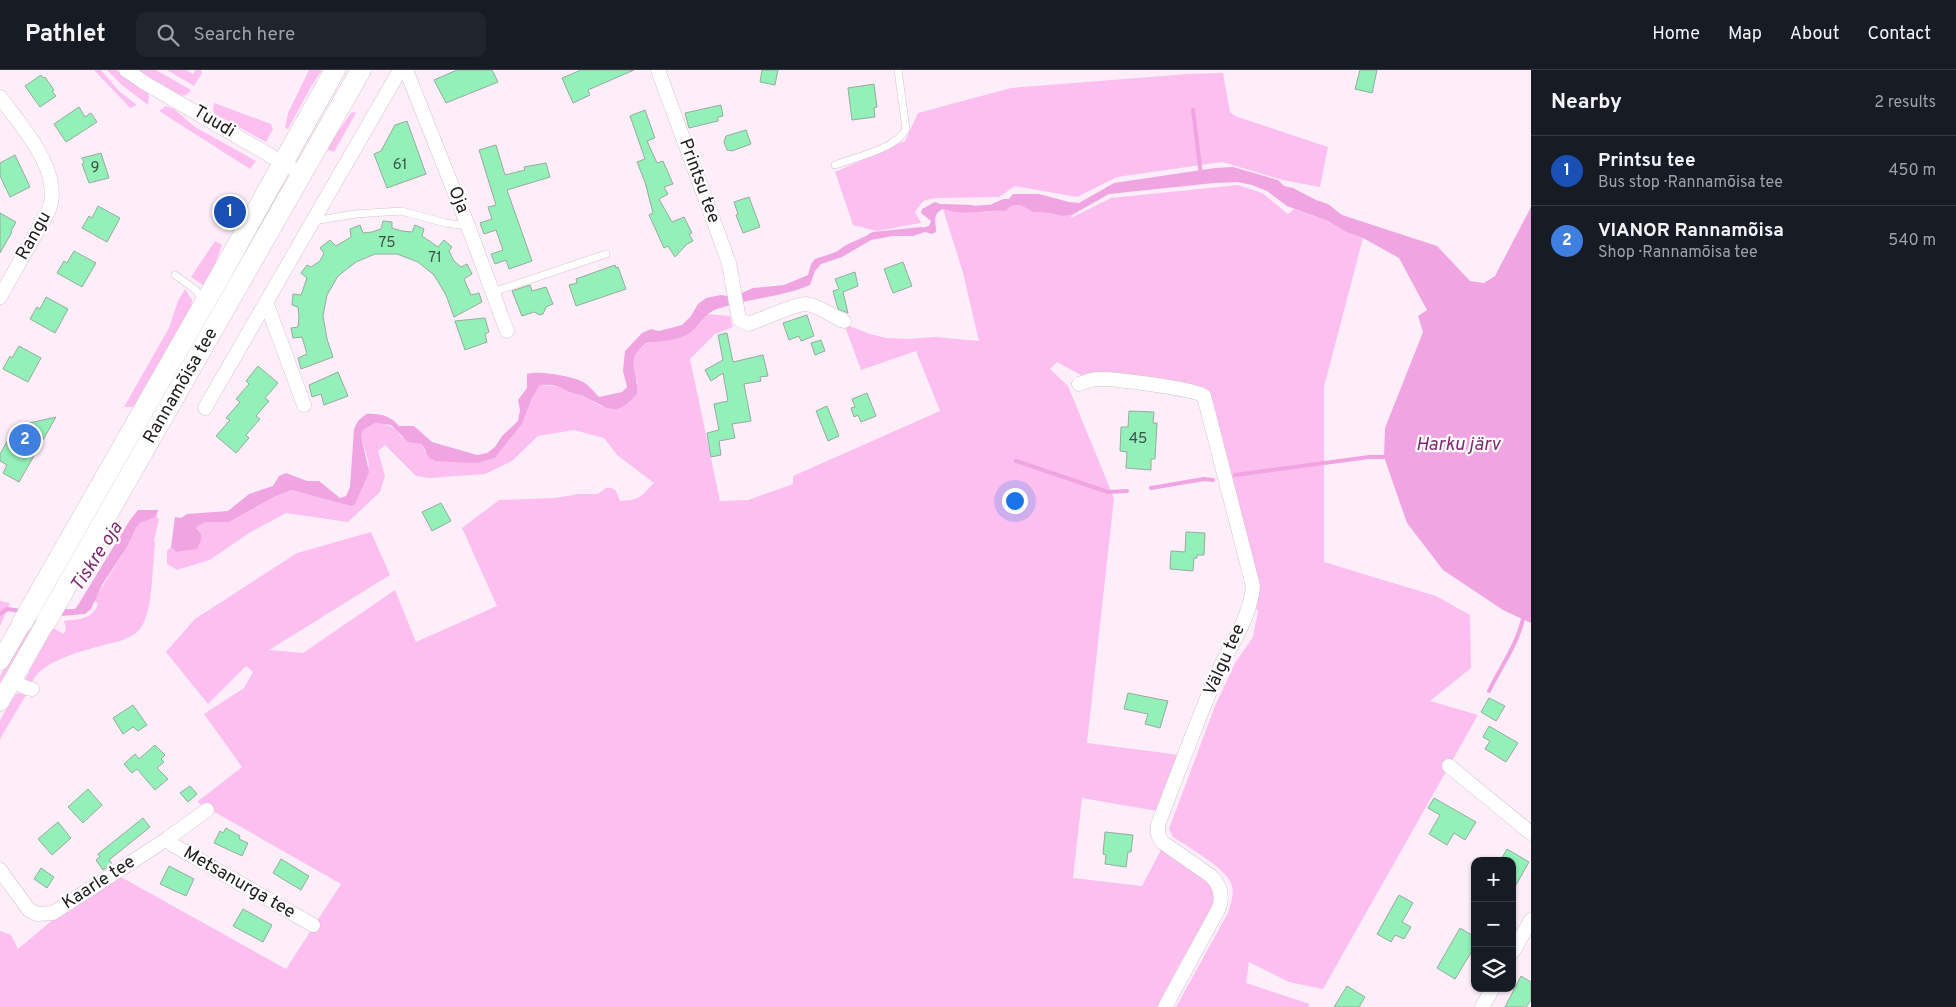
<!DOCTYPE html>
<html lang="en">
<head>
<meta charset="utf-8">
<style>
	:root { --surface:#171b24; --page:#20242c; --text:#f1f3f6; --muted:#9ea1a6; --line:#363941; --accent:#33885b }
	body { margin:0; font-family:Overpass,sans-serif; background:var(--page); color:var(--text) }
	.controls { position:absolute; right:15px; bottom:15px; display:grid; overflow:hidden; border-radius:10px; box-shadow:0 1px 4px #0004 }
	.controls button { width:45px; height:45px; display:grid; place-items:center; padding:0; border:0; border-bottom:1px solid var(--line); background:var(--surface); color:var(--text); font:25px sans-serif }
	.you { position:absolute; left:1014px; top:430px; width:18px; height:18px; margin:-12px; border:4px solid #fff; border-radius:50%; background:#1a73e8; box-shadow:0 0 0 8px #1a73e833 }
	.badge { display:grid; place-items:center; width:32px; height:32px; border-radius:50%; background:var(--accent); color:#fff; font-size:16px; font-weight:700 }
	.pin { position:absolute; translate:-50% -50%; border:2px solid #fff; box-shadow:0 1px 5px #0006 }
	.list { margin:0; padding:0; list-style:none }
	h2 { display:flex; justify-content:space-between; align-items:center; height:65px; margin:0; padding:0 20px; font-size:21px }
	h2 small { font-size:16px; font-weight:400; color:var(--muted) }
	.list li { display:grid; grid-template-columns:32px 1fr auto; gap:15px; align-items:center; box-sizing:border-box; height:70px; padding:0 20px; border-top:1px solid var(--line) }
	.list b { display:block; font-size:19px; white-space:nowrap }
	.list p { margin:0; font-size:16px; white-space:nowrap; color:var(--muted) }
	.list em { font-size:16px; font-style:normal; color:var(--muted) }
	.icon { flex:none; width:28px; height:28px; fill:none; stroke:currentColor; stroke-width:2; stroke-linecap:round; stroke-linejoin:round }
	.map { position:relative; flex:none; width:1531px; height:937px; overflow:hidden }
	header { display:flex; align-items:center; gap:30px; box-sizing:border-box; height:70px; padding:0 25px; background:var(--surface); border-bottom:1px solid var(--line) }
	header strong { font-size:24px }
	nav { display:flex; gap:28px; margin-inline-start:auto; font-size:18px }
	.search { width:350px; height:45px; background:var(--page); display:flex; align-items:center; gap:12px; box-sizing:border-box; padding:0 18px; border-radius:10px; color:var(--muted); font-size:19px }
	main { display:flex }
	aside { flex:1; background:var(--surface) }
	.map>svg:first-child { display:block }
	.green { fill:#fcbfef }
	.water { fill:#f0a4e1 }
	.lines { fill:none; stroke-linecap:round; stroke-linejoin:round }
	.stream { stroke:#f0a4e1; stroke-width:4 }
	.building { fill:#93f0b9; stroke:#9aa99f }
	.service-casing { stroke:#d2c3ce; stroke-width:8 }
	.minor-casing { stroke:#d2c3ce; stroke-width:15 }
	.tertiary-casing { stroke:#d2c3ce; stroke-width:19 }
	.secondary-casing { stroke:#d2c3ce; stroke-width:21 }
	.service { stroke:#fff; stroke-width:7 }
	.minor { stroke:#fff; stroke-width:14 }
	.tertiary { stroke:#fff; stroke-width:18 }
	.secondary { stroke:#fff; stroke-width:20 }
	.labels { text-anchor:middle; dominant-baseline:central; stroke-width:4.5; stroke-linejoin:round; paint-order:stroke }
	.number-label { font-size:15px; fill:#3d5046 }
	.street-label { font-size:18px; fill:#201b1f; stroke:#fff }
	.water-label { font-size:19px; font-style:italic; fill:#7f2973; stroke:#fff }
</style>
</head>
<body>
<header>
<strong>Pathlet</strong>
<div class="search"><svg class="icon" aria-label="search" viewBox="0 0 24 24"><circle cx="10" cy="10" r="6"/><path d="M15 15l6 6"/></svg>Search here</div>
<nav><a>Home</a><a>Map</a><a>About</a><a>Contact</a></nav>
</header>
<main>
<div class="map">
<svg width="1531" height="937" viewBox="0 0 1531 937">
	<rect width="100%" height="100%" fill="#fdeefa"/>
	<path class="green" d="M94,0h7l18,21 18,14 -7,3z
		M107,0h9l31,22 2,5 -1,8 -25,-19z
		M136,0h20l35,20c-4,6 -7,6 -13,5z
		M167,0h19l7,4 3,-4h5l1,3 -8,13z
		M309,0h13l-10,15 -24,44 -3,-2 3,-14z
		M1223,3l7,39 5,4 93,31 -8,40 -37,-7 -61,-18 -105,15 -40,20 -62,-11 -16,11 -64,1 -12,3 -8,11 6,11 -44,8 -24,-6 -18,-53 70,-31 13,-28 93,-25 177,-14z
		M214,33l57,21 2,5 -7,13 -51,-28 -2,-3z
		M166,36l8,3 21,18 61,34 -6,8 -91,-58z
		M354,42l2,1 -22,39 -8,-3 25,-36z
		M1238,115l24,8 26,21 6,-5 34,12 18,11 17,6 -39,149v175l112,34 34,19 1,53 -41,33 48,14 -155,274 -34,-7 -40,-20 -3,21 64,21 -2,3h-132l52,-94c3,-10 7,-19 3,-30 -7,-16 -43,-36 -58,-46l-4,-8 46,-123 20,-43 18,-26 5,-26 -4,-5 -43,-205 -128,-25 -26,-14 -7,7 18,17 46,112 -27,245 93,12 -23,56 -75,-13 -9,80 69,8 20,-38c15,10 50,29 53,46 1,4 -1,8 -2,12l-34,59 -22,42h-1157v-76l11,4 7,14 37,-31 66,-41 165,92 55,-85 -144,-82 45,-35 -38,-53 40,-26 9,-16 -7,-6 -38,38 -42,-52 29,-33 102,-66 74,-21 19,43 -121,75 34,3 92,-63 21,52 81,-36 -35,-78 37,-28 56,-2 24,-4h19l8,-6h6l4,3 4,10c21,-1 20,-4 34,-18l-37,-28 -13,-17 -30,-8 -36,6 -26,25 -27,13 -56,4 -13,-2 -31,-31 -7,6 7,25 -5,16 -32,30 -62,-9 -37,20 -39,27 -33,10 -10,-6v-13l4,-4 5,5 21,-3 4,-8v-7l-5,-6 1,-2 9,-4h23l45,-25 19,-7 62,14 14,-40 -8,-29 2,-5 12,-7c12,1 20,3 26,14l21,7 3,8 45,11h8l17,-5 27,-34 11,-28 7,-11c23,-1 43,10 62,22l36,-24c-2,-3 -5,-7 -5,-10 -3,-10 5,-27 15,-30 6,-2 13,-1 19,-3 16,-5 30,-14 40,-26l23,2 3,11 -18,7 -25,25 30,142 28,-1 45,-16v-8l147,-65 -24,-60 -55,19 -17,-46 26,10 16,4 21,1 28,-2 44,4 -16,-68 -20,-64c21,8 42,0 63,2l5,-5 5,-1 6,1 11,6 16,1 13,3 10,-1 -1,3 40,-20z
		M215,171l7,4 -9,24 -10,16 -12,-8z
		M185,219l7,11 -1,9 -55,96 -4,2h-8l45,-79 9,-27z
		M156,447l3,2 -5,21 1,5c-3,21 -2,64 -13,81 -4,7 -12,11 -19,14 -26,8 -78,16 -91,42l-3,1 -4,-4 28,-51 11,6 2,-6 -2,-7c14,-2 28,-1 34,-17l-4,-4 33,-53 9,-19 4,-5z
		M0,531l10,2 -10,23z
		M28,557l6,1 -34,59v-11z
		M19,623l7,2 -26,44v-19l15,-25z"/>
	<path class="water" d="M1233,97l45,13 6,6 9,2 23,12 12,4 14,11 95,31 33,35 14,2 11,-7 36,-69v416l-28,-13 -60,-40 -36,-47 -23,-66 1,-29 38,-96 -5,-16 9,-6 -28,-52 -36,-20 -17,-6 -18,-11 -41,-15 -20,-15 -15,-6 -14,-3 -24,1 -105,11 -37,21 -10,1 -13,-3 -16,-1 -11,-6 -6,-1 -5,1 -5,5c-21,-2 -42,6 -63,-2 -11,5 -7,12 -7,23l-4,2 -7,-2 -12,4h-20l-22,4 -29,17 -21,7 -6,7 -5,14c-30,13 -63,13 -93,24 -12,4 -17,15 -26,23 -11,9 -31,9 -45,11 -23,19 -7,29 -9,51 -22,24 -27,15 -52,3 -4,-3 -10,-3 -15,-5 -13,-6 -14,-8 -30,-7l-7,11 -11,28 -27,34 -17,5h-8l-34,-2 -7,-3 -7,-14 -14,-2 -17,-17 -16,-2 -12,7 -2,5 8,37 -14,32 -3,2 -60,-16 -18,7 -45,25h-23l-9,4 -1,2 5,6v7l-4,8 -21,3 -5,-5 4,-30 6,1 6,-4 41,-3 21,-17 24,-8 6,-10 7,-3 21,8h12l21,17 6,-2 4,-9 4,-58 4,-8 8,-7c13,-1 25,2 33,12h15l18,16 45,13 10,-2 8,-6 7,-11 16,-15 2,-11 -2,-10 9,-12v-14c9,-4 44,2 54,7 7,3 13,11 18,16l23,-5 5,-5 -4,-16 2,-20 17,-18 9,-4 8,2 23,-6 9,-9 7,-12 8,-6 15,-3 12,2 20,-9 31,-3 24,-10 3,-11 4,-5 21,-7 10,-7 20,-9 36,-3 27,-7 2,-5 -10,-8 1,-4 13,-7 11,4 10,1 44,-3 6,-2 7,-8h26l30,8 10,1 35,-20 101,-15z
		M138,440h20l-2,7 -16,6 -4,5 -9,19 -25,38 -11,24 -6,5 -24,2 4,-7h10l3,-4 52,-85z"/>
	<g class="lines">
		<path class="stream" d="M1193,40l8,65
			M994,135l10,-4h7
			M942,136l30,1
			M869,166l4,-2 48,-5
			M1016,391l92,31 19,-1
			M1235,405l134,-18h15
			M1151,418l53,-9 9,1
			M0,544l7,-5 14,2
			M1489,621c11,-23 28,-46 34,-72"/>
	</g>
	<path class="building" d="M457,0h35l6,12 -52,21 -12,-23z
		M581,0h53l-46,20 2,5 -17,8 -11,-25z
		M762,0h16l-3,15 -15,-3z
		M1360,0h17l-5,23 -17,-4z
		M41,5l2,3 2,-1 9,13 -2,1 4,5 -16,11 -15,-21z
		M874,14l3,23 -3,1 1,9 -23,3 -4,-32z
		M721,35l2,11 -5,1v4l-29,7 -4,-15z
		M79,37l6,10 6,-4 6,9 -31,20 -12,-18z
		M645,40l10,28 -8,3 10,22 6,-2 10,23 -9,3 4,7 -9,5 13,23 12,-5 8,16 -3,1 4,7 -6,3 -12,13 -7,-11 -4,2 -15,-33 4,-2 -8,-31 -8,-20 8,-3 -15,-43z
		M407,51l19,53 -39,14 -13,-34 7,-3 14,-26z
		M746,60l5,14 -19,7 -5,-1 -3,-8 2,-6z
		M496,75l9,30 20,-5 -1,-3 22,-4 4,14 -43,13 25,71 -23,8 -3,-9 -11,4 -4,-10 12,-4 -7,-20 -12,4 -4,-11 12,-4 -4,-12 8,-2 -17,-55z
		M101,83l8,25 -20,5 -7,-19 2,-1 -2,-5z
		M15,85l15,32 -20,10 -10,-21v-13z
		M749,127l11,30 -17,6 -7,-18 2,-1 -4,-12z
		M98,136l22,12 -13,24 -25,-14 7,-12 3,2z
		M0,143l16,9 -5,9 1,1 -12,21z
		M383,151l9,1v6l10,3 10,1 3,-7 9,4 -2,7 16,11 6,-7 8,7 -3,4 5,10 7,6 6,-3 5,10 -8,5 7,16 8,-2 3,9 -28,15 -8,-22 -12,-20 -16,-13 -21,-8h-22l-19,8 -18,14 -11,19 -4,21 4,23 6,18 -32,12 -3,-11 9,-4 -5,-17 -9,1 -2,-10 7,-1 1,-10 -1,-10 -6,-2 1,-11 8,1 6,-17 -6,-5 6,-8 4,2 9,-6 4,-8 -4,-5 10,-8 6,6 15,-9 -1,-8 10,-4 3,8 9,-1 9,-3z
		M74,181l22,12 -14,24 -25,-14 7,-12 3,2z
		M903,192l9,24 -19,7 -9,-24z
		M615,195l1,3 2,-1 8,22 -50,17 -7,-21 8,-2 -1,-4z
		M855,202l3,14 -15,6 5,21 -10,-4 -5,-18 6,-2 -4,-10z
		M530,215l2,6 14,-4 7,17 -7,3 -3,7 -3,1 -6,-3 -12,4 -10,-25z
		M46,227l22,12 -13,24 -25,-14 7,-12 3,2z
		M807,245l7,21 -13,5 -2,-5 -10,4 -6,-17z
		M485,248l4,14 -4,2 2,8 -22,8 -10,-29z
		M727,263l6,29 30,-7 5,21 -8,1 1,4 -17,3 7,37 -19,3 3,14 -16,3 2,14 -10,2 -4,-24 12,-3 -5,-26 14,-3 -5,-28 -12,8 -6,-11 18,-10 -5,-25z
		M821,270l4,11 -10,4 -4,-12z
		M19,276l22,12 -13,24 -25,-13 7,-13 2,2z
		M258,296l20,17 -13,15 4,3 -13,15 4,3 -14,16 3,3 -13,15 -20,-17 14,-16 -4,-2 14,-16 -4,-3 13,-15 -3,-3z
		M338,302l10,24 -24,9 -3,-11 -9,3 -3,-12z
		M867,323l9,23 -15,6 -3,-7 -4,2 -3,-9 4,-1 -3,-8z
		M827,336l12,30 -11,5 -12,-30z
		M1129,341l25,1 -1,11h4l-2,36h-4v11l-25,-2 1,-16 -7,-1 1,-24h7z
		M56,347l-37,65 -16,-9 4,-8 -7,-4v-7l16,-28z
		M441,433l10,18 -19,10 -10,-19z
		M1186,462l19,1 -1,22h-7v3h-3l-1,13 -23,-2 1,-18 14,1z
		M1128,623l40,8 -8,27 -15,-4 3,-10 -24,-5z
		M1489,628l16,8 -9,15 -15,-9z
		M133,635l14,20 -9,6 -5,-4 -10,7 -10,-16z
		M1489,656l29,17 -12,19 -21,-13 5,-8 -7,-4z
		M155,675l10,10 -4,4 3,3 -7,6 11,11 -13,11 -18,-21 -5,4 -8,-9 11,-10 4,5z
		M190,716l7,8 -9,8 -8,-9z
		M88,719l14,16 -19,18 -15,-16z
		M1434,728l42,24 -11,18 -11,-7 -7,12 -18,-11 11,-19 -12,-7z
		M143,748l7,9 -41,33 3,4 -9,6 -7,-10 4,-3 -2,-3z
		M58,752l13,16 -19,17 -14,-16z
		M226,758l14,8 -1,3 9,4 -6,13 -28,-13 6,-12 3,2z
		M1105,762l28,3 -2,17h-3l-2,15 -21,-3 1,-9 -3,-1z
		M1507,779l22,13 -17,30v-31h-12z
		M281,789l28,17 -8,14 -28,-17z
		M169,796l25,13 -8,17 -26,-12z
		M41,798l13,9 -7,11 -13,-9z
		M1399,825l14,8 -11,19 9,5 -7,12 -9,-4 -4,7 -14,-8z
		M243,839l29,16 -9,17 -30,-16z
		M1460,858l15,9v9l-20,33 -18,-11z
		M1521,906l10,6v18l-5,7h-21z
		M1347,916l18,11 -6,10h-25z"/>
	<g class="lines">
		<defs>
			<path id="service" d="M835,95c21,-8 61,-16 71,-36l-8,-59
				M313,151l42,-7 46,-3 45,12 22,3
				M175,205l21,15 7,12
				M493,222l113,-38"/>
			<path id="minor" d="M126,0l19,13 157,91
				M406,0l62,156 39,105
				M658,0l71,193 9,51 2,6 9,4c11,-4 46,-20 56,-20 11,0 28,13 39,17
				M0,27c22,30 65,76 48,115l-48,85
				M266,232l38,103
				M1079,314c6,-2 13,-5 19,-5 14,-1 98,10 106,17l49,190c-3,33 -23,59 -36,88 -21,50 -40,101 -59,151v9l4,8 49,34c9,9 12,20 8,32l-54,99
				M205,338l195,-338
				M12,611l15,7 5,1
				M1449,696l82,67
				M167,769l6,6 140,80
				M0,800l29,40 8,4 16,-1 114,-74 40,-29
				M1512,883l19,-33
				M1482,937l11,-19"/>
			<path id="tertiary" d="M0,591l22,-38
				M0,632l46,-80"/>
			<path id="secondary" d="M46,552l315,-552
				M22,553l198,-347 115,-206"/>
		</defs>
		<use href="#service" class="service-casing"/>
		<use href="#minor" class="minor-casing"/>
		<use href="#tertiary" class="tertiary-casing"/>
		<use href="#secondary" class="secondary-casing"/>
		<use href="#service" class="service"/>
		<use href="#minor" class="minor"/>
		<use href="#tertiary" class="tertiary"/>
		<use href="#secondary" class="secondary"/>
	</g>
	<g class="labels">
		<g class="number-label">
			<text x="400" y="95">61</text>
			<text x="95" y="98">9</text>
			<text x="387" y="173">75</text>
			<text x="435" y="188">71</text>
			<text x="1138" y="369">45</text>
		</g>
		<g class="street-label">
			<text transform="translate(214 52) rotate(31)">Tuudi</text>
			<text transform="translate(699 111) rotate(70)">Printsu tee</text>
			<text transform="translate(458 130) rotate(68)">Oja</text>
			<text transform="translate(34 166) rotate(-61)">Rangu</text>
			<text transform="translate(181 316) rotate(-60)">Rannamõisa tee</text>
			<text transform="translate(1225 590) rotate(-66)">Välgu tee</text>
			<text transform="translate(99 813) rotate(-33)">Kaarle tee</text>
			<text transform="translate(239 813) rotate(30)">Metsanurga tee</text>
		</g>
		<g class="water-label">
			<text x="1458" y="375">Harku järv</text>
			<text transform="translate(97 487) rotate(-57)">Tiskre oja</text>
		</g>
	</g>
</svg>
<div class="controls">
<button>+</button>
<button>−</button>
<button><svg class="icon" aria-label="layers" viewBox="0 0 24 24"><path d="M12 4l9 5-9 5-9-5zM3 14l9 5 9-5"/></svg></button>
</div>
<div class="you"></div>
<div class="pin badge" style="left:230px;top:142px;background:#1a4fb4">1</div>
<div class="pin badge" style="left:25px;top:370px;background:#3f7fe0">2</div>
</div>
<aside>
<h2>Nearby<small>2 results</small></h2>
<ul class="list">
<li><span class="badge" style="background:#1a4fb4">1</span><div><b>Printsu tee</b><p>Bus stop · Rannamõisa tee</p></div><em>450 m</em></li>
<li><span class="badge" style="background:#3f7fe0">2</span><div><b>VIANOR Rannamõisa</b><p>Shop · Rannamõisa tee</p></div><em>540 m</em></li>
</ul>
</aside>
</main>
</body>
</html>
